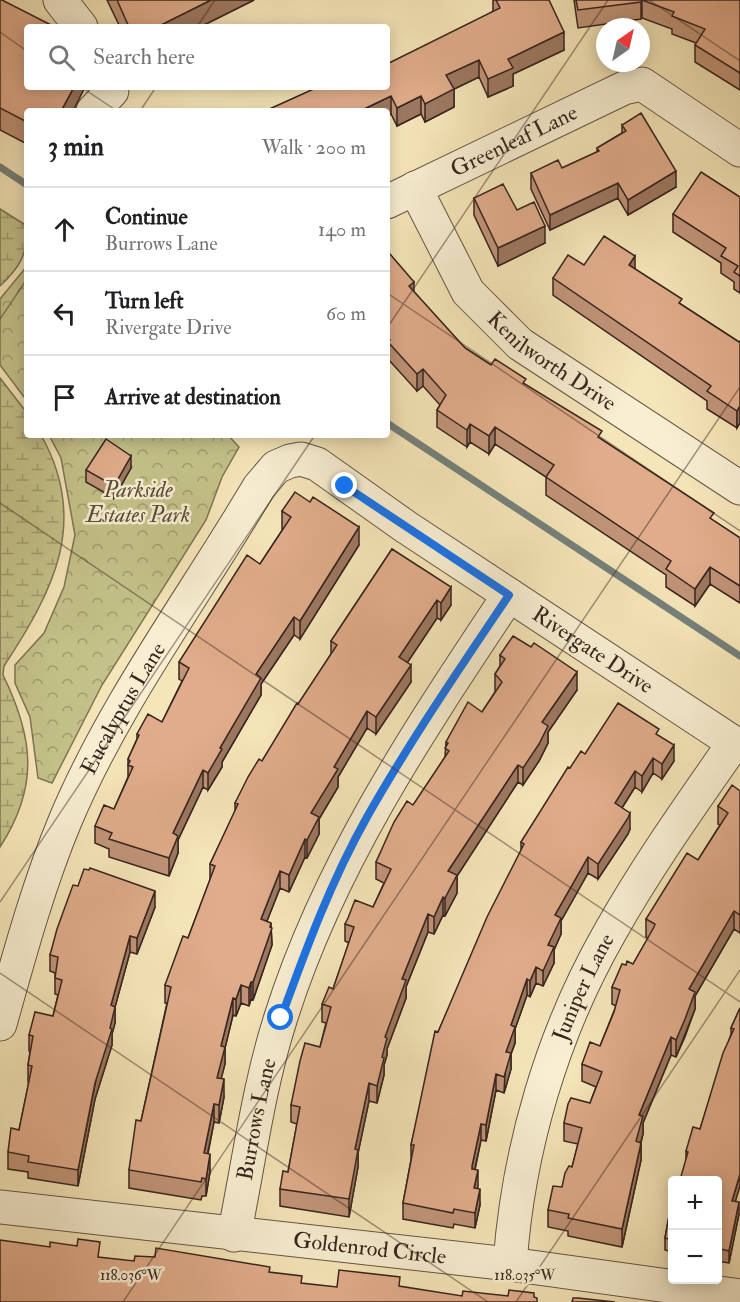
<!DOCTYPE html>
<html lang="en">
<head>
<meta charset="utf-8">
<style>
	:root { --surface:#fff; --page:#f2f2f2; --text:#202124; --muted:#757577; --line:#e0e0e0 }
	body { margin:0; font-family:"IM FELL Double Pica",serif; background:var(--page); color:var(--text) }
	.controls { position:absolute; right:18px; bottom:18px; display:grid; overflow:hidden; border-radius:6px; box-shadow:0 3px 15px #0003 }
	.controls button { width:54px; height:54px; display:grid; place-items:center; padding:0; border:0; border-bottom:2px solid var(--line); background:var(--surface); color:var(--text); font:30px sans-serif }
	.compass { position:absolute; left:596px; top:18px; width:54px; height:54px; border-radius:50%; background:var(--surface); box-shadow:0 3px 15px #0003; rotate:34deg }
	.stop { position:absolute; width:18px; height:18px; margin:-14px; border:4px solid #1a73e8; border-radius:50%; background:#fff }
	.stop.end { background:#1a73e8; border-color:#fff; box-shadow:0 2px 6px #0008 }
	.list { margin:0; padding:0; list-style:none }
	h2 { display:flex; justify-content:space-between; align-items:center; height:78px; margin:0; padding:0 24px; font-size:26px }
	h2 small { font-size:20px; font-weight:400; color:var(--muted) }
	.list li { display:grid; grid-template-columns:39px 1fr auto; gap:18px; align-items:center; box-sizing:border-box; height:84px; padding:0 24px; border-top:2px solid var(--line) }
	.list b { display:block; font-size:22px; white-space:nowrap }
	.list p { margin:0; font-size:20px; white-space:nowrap; color:var(--muted) }
	.list em { font-size:20px; font-style:normal; color:var(--muted) }
	.icon { flex:none; width:33px; height:33px; fill:none; stroke:currentColor; stroke-width:2; stroke-linecap:round; stroke-linejoin:round }
	.map { position:relative; flex:none; width:740px; height:1302px; overflow:hidden }
	.search { position:absolute; background:var(--surface); box-shadow:0 3px 15px #0003; left:24px; top:24px; width:366px; height:66px; display:flex; align-items:center; gap:15px; box-sizing:border-box; padding:0 21px; border-radius:6px; color:var(--muted); font-size:22px }
	.panel { position:absolute; background:var(--surface); box-shadow:0 3px 15px #0003; left:24px; top:108px; width:366px; height:330px; border-radius:6px }
	.map>svg:first-child { display:block }
	.forest { fill:url(#forest-crowns); stroke:#7e7454; stroke-width:1.5 }
	.wetland { fill:url(#wetland-marsh); stroke:#7e7454; stroke-width:1.5 }
	.lines { fill:none; stroke-linecap:round; stroke-linejoin:round }
	.stream { stroke:#75817a; stroke-width:7 }
	.minor-casing { stroke:#665546; stroke-width:35 }
	.minor { stroke:#f8efd2; stroke-width:33 }
	.wall { fill:#c19478; stroke:#37251f; stroke-width:1.5 }
	.shaded-wall { fill:#9d7861; stroke:#37251f; stroke-width:1.5 }
	.building { fill:#e0ac8b; stroke:#37251f; stroke-width:1.5 }
	.route { stroke:#1a73e8; stroke-width:8 }
	.ticks { fill:none; stroke:#37251f; stroke-width:1.5; stroke-opacity:0.45 }
	.labels { text-anchor:middle; dominant-baseline:central; stroke-width:5; stroke-linejoin:round; paint-order:stroke }
	.street-label { font-size:22px; fill:#37251f; stroke:#f8efd2 }
	.park-label { font-size:22px; font-style:italic; fill:#5a4c3a; stroke:#f8efd2 }
	.ticks-label { font-size:15px; text-anchor:middle; fill:#37251f; stroke:#f8efd2; stroke-width:5; stroke-linejoin:round; paint-order:stroke }
</style>
</head>
<body>
<div class="map">
<svg width="740" height="1302" viewBox="0 0 740 1302">
	<defs>
		<pattern id="forest-crowns" width="20" height="18" patternUnits="userSpaceOnUse" patternTransform="scale(1.5)"><rect width="20" height="18" fill="#c4c28a"/><path d="M2 6a3 3 0 1 1 6 0M12 15a3 3 0 1 1 6 0" fill="none" stroke="#a09d70"/></pattern>
		<pattern id="wetland-marsh" width="20" height="14" patternUnits="userSpaceOnUse" patternTransform="scale(1.5)"><rect width="20" height="14" fill="#c4c28a"/><path d="M1 5h8M5 5V1M11 12h8M15 12V8" fill="none" stroke="#a09d70"/></pattern>
	</defs>
	<rect width="100%" height="100%" fill="#f5e6b9"/>
	<filter id="stains"><feTurbulence type="fractalNoise" baseFrequency=".00333" numOctaves="4"/><feColorMatrix values="0 0 0 0 .2 0 0 0 0 .09 0 0 0 0 .02 0 0 0 .5 -.17"/></filter>
	<radialGradient id="worn" r=".72"><stop offset=".6" stop-color="#630" stop-opacity="0"/><stop offset="1" stop-color="#630" stop-opacity=".3"/></radialGradient>
	<path class="forest" d="M27,266v135l-27,-36v-66z
		M49,435h179l11,12 -17,30 -16,43 -104,165 -50,98 -14,-5 -8,-61 -15,-34v-18l29,-32 20,-46 11,-52 -14,-77z"/>
	<path class="wetland" d="M0,209l27,17c0,29 -6,40 -27,60z
		M0,378l27,35v22h14c49,87 12,156 -37,231l-1,9c31,63 36,112 -3,172z"/>
	<g class="lines">
		<path class="stream" d="M0,167l27,18
			M387,423l353,233"/>
		<defs>
			<g id="minor">
				<path d="M60,0l21,27"/>
				<path d="M93,111l19,-20 -2,-4"/>
				<path id="s1" d="M415,188l53,104 52,52 220,144"/>
				<path id="s2" d="M387,202l237,-114 18,-4 98,66"/>
				<path id="s3" d="M0,1024c19,-68 38,-138 65,-203 50,-119 129,-224 194,-334l17,-20 14,-6 11,-2 16,5 89,63 334,220"/>
				<path id="s4" d="M0,1207l510,57 230,32"/>
				<path id="s5" d="M234,1235c15,-72 24,-147 47,-218 49,-155 139,-288 228,-422"/>
				<path id="s6" d="M510,1264c8,-114 42,-230 99,-330 37,-66 81,-128 125,-191"/>
			</g>
		</defs>
		<use href="#minor" class="minor-casing"/>
		<use href="#minor" class="minor"/>
	</g>
	<path class="wall" d="M0,0l27,111v33l-27,-14z
		M107,0h147l-54,27h-80z
		M493,0h56l15,50 -51,24v12l-25,11 -9,-20 -25,12v18l-29,15 -4,-8 -24,12 -6,-12 -4,2v-29l106,-76z
		M574,0h67v19l-63,9z
		M642,0h98v90l-45,-28v-17l1,-2 -24,-9v-5l-30,-11z
		M622,125l54,62 -48,28 -10,-17 -68,32 -19,-41v-16l31,-5 35,-16v-4l25,-15z
		M740,197v96l-6,-4v-7l-13,-9v-10l-48,-31v-18z
		M474,198l43,12 28,33 -47,23 -24,-51z
		M387,256l27,36 51,56 26,17 35,20 188,136 26,17v65l-30,-19 -15,22 -29,-19v-12l-120,-80v-18l-51,-33 -6,10 -19,-12 -3,5 -30,-20v-17l3,-5 -17,-19 -6,5 -29,-32z
		M584,265l51,4 47,36 57,37 -2,86 -30,-19v-8l-154,-106v-17z
		M131,468l-17,30 -28,-16v-12z
		M282,511l77,34 -59,94 -6,-4 -33,49v11l-39,67v5l-14,23 -5,-3 -25,53v13l-9,23 -60,-19v-8l-14,-6v-17l19,-17 14,-32v-18l9,-20v-5l25,-12 20,-41 -3,-2v-17l81,-98 23,-35h-1z
		M392,549l59,56 -10,15 -4,-2 -30,45 4,19 -35,52 -9,-6 -29,49v10l-19,32v15l-12,24 -2,-1 -16,35 -9,-4 -13,33 4,7 1,17 -19,55 -2,-1 -2,7 -8,-3 -5,13 -3,-1 -8,33v16l-4,14 3,19 -5,26 -5,-1 -6,32 2,18 -4,24h-4l-1,4 -72,-12v-18l12,-49 26,-118h-2v-18l23,-47 22,-58v-16l25,-52v-9l96,-149v-13z
		M500,655l77,35 -29,42v11l-9,18 -16,24 -5,-3 -61,94v17l-12,23 -2,-1 -9,19 -6,-2 -22,55v11l-19,51v6l-3,10v10l-7,28 -8,-2 -11,52v14l-9,50 -69,-11v-17l8,-17 9,-48 -6,-2v-17l29,-58 6,-24 -4,-1v-18l11,-15 16,-46 -4,-2v-17l28,-17 11,-24 -8,-4v-17l69,-105 1,-15 36,-30 13,-20v-18l5,-8z
		M659,736l15,25 -12,18 -9,-6 -11,19 -7,-5 -13,21 8,21 -2,5 -30,45 -10,-6 -27,48v13l-7,16v13l-11,23 -7,-3 -6,14 -3,-2 -12,34v14l-4,11v15l-7,24 -8,-3 -10,51 -5,-1 -6,30 5,35 -5,23 -21,-4 -1,4 -50,-9v-16l8,-43v-15l27,-113 83,-181v-9l49,-74 15,-14z
		M740,791v142l-6,-4 -39,67v13l-10,28 -9,20 -5,-2 -28,68v11l-2,9v17l-19,87 -54,-11v-5l-20,-4v-17l14,-23 10,-20 6,-23 -14,-3v-18l26,-20 6,-16 -14,-6v-17l18,-18 16,-40 -4,-2v-17l14,-22 7,-1 15,-26 -2,-1v-18l52,-59 22,-35 -2,-1v-18z
		M89,870l66,37 -18,47 -7,-2 -15,55v16l-3,11v11l-17,54 -17,87 -50,-8v-6l-20,-3v-17l11,-22 10,-48h-1v-17l2,-13 -1,-1v-16l24,-19 5,-21 -3,-1v-21l-5,-2v-16l28,-69z
		M740,1008l-5,193 4,13 -10,49 -12,-2v-81l-31,-19v-10l14,-22 31,-95v-6z
		M672,1199v53l-7,-2v-12z"/>
	<path class="shaded-wall" d="M211,0h43l-54,27h-43z
		M564,32v18l-51,24v12l-25,11v-18l20,-20z
		M479,60v17l-25,12v18l-29,15v-18l21,-29z
		M74,87h11l-12,24h-12z
		M391,96v18l-4,2v-5h-27z
		M421,96v18l-24,12v-18z
		M676,171v16l-48,28v-15z
		M618,183v15l-68,32v-15z
		M545,226v17l-47,23v-18z
		M635,256v18l-6,-9z
		M414,282v17l-5,-13z
		M423,369v17l-6,5v-17z
		M740,406v17l-3,5v-17z
		M470,424v18l-3,5v-17z
		M495,427v17l-6,10v-18z
		M131,456v12l-17,30v-12z
		M359,527v18l-59,94v-18z
		M710,567v17l-15,22v-17z
		M451,587v18l-10,15v-17z
		M437,600v18l-38,57v-18z
		M294,617v18l-33,49v11l-39,67v5l-14,23v-17l48,-99z
		M411,665v17l-35,52v-17z
		M577,672v18l-29,42v11l-9,18 -16,24v-17l19,-46z
		M367,711v17l-29,49v10l-19,32v15l-12,24v-18l4,-27 23,-46z
		M674,745v16l-12,18v-15z
		M653,758v15l-11,19v-16z
		M518,765v17l-61,94v17l-12,23v-18l3,-27z
		M203,770v17l-25,53v13l-9,23v-18l4,-25z
		M635,771v16l-20,32v-16z
		M630,813v16l-2,5 -30,45v-15z
		M305,839v18l-16,35v-17z
		M588,857v16l-27,48v13l-7,16v13l-11,23v-15l12,-56z
		M280,871v17l-19,48v-17z
		M155,891v16l-18,47v-16z
		M443,897v18l-9,19v-17z
		M734,911v18l-39,67v13l-19,48v-17l13,-51z
		M428,914v18l-22,55v11l-19,51v6l-3,10v10l-7,28v-17l8,-49 17,-58z
		M271,923l1,22 -19,55v-18z
		M130,936v16l-15,55v16l-3,11v11l-17,54 -17,87v-16l33,-165z
		M536,967v16l-6,14v-16z
		M527,979v16l-12,34v14l-4,11v15l-7,24 2,-41 5,-27z
		M251,982v17l-2,7v-18z
		M241,985v18l-5,13v-17z
		M233,998v17l-8,33v16l-8,31v-17l4,-32z
		M671,1037v18l-28,68v11l-7,25v-18l3,-26z
		M496,1074v16l-10,51v-16z
		M224,1079v18l-5,26v-18z
		M369,1083v18l-11,52v14l-9,50v-18l6,-50z
		M214,1104v18l-10,49v-18z
		M481,1124v16l-9,42v-16z
		M641,1143v17l-19,87v-18z
		M210,1154v18l-4,24v-17z
		M478,1170v16l-4,18v-16z
		M740,1174v12l-8,27v-12z
		M480,1189v16l-5,23v-15z
		M739,1202v12l-10,49v-12z"/>
	<path class="building" d="M0,0h2l53,27h-28v60h47l-13,24h-34v11l-27,-14z
		M117,0h94l-54,27h-28z
		M496,0h53l15,32 -56,27 5,9 -25,11 -9,-19 -33,15 8,14 -29,15 -4,-8 -24,12 -6,-12 -31,15h-95l53,-24h69v-23l113,-56z
		M576,0h65v2l-63,8z
		M642,0h98v73l-45,-28 10,-16 -33,-13 2,-4z
		M641,113l35,58 -48,29 -10,-17 -68,32 -19,-42 27,-13 4,8 37,-17 -2,-3 29,-17 -4,-6z
		M701,172l39,25v79l-6,-4 4,-6 -17,-10 5,-8 -53,-34z
		M503,184l14,26 17,-8 11,24 -47,22 -24,-50z
		M604,236l31,20 -6,9 53,34 -3,4 60,39 1,-1v65l-3,5 -30,-20 4,-5 -158,-108 15,-23 16,10z
		M390,254l24,28 -5,4 56,62 26,17 4,-6 31,20 -3,4 79,48 -4,6 116,76 -4,5 30,20v48l-30,-19 -15,22 -29,-20 5,-8 -125,-84 8,-12 -59,-38 -6,9 -19,-12 -3,6 -30,-20 9,-15 -23,-26 -6,5 -29,-32 2,-2 -3,-3v-81z
		M106,439l25,17 -17,30 -28,-16z
		M295,492l15,10 3,-5 46,30 -59,94 -6,-4 -38,57 5,4 -41,70 2,1 -14,24 -5,-3 -30,63 5,3 -9,22 -60,-19 3,-6 -17,-7 9,-21 10,4 19,-42 -5,-2 2,-4 -2,-2 11,-24 -2,-1 11,-20 14,8 27,-54 -10,-6 68,-107 13,9 31,-47 -9,-6z
		M392,549l59,38 -10,16 -4,-3 -38,57 12,8 -35,52 -9,-6 -33,56 4,2 -27,44 8,4 -12,23 -2,-1 -16,36 -9,-4 -19,48 10,4 -1,4 2,1 -19,54h-2l-2,6 -8,-3 -5,14 -3,-1 -12,48 4,1 -8,31 7,1 -5,26 -5,-1 -10,49 6,1 -4,25 -4,-1 -1,4 -72,-12 7,-50 5,1 30,-134 -6,-2 18,-49 5,2 27,-72 -5,-2 28,-60 -3,-1 13,-26 11,-18 3,2 35,-58 1,1 39,-59 -6,-4z
		M513,636l18,11 3,-4 43,29 -35,50 6,4 -9,18 -16,24 -5,-3 -70,106 9,4 -12,23 -2,-1 -9,20 -6,-3 -26,65 4,1 -21,57 2,1 -5,19 2,1 -7,28 -8,-3 -14,66 3,1 -9,49 -69,-10 3,-18 5,1 12,-65 -9,-2 9,-44 5,-18 15,4 11,-40 -9,-3 7,-17 4,2 21,-62 -9,-3 3,-6 7,-18 18,7 18,-38 -15,-7 18,-40 13,-21 6,4 36,-54 -4,-3 3,-5 -2,-1 22,-40 14,10 20,-30 -7,-8 10,-15 -5,-4z
		M618,703l41,26 -3,5 18,11 -12,19 -9,-6 -11,18 -7,-5 -20,32 15,10 -2,5 -30,46 -10,-7 -33,58 6,3 -13,27 6,2 -11,24 -7,-4 -6,14 -3,-2 -16,46 4,2 -9,25 5,1 -7,24 -8,-3 -10,51 -5,-1 -9,42v3l6,1 -4,18 6,1 -5,24 -21,-4 -1,4 -50,-10 11,-58h-3l24,-114 3,1 49,-115 37,-73 -3,-2 47,-75 2,1 11,-17 4,3z
		M732,785l8,6v124l-6,-4 -45,78 6,3 -10,27 -9,21 -5,-3 -32,78 4,1 -7,25 5,2 -19,86 -54,-11 1,-4 -21,-4 5,-24 9,1 3,-14 4,-7 3,1 10,-39 -18,-5 4,-19 3,-6 19,5 12,-31 -20,-8 8,-22 10,4 14,-34 6,-22 -8,-3 10,-23 4,1 1,-4 6,3 21,-37 1,-3 -9,-5 41,-66 11,7 30,-47 -10,-7z
		M90,868l65,23 -18,47 -7,-2 -19,69 4,2 -5,21 2,1 -17,54 -17,87 -50,-8 1,-6 -21,-4 3,-24 8,2 13,-64 -4,-1 5,-29 -4,-1 6,-23 18,4 9,-36 -7,-2 3,-21 -8,-2 7,-26 16,-44 5,1 6,-17 5,1z
		M740,1008v166l-8,27 7,1 -10,49 -12,-3v-68h-37l8,-28 -2,-1 7,-24 7,2 23,-76 11,-24 -3,-1z
		M672,1199v41l-7,-2z
		M78,1239l22,3 -2,15 36,4 1,-5 20,1 1,-9 114,19 -1,5 33,4 -1,7 36,4 2,-17 61,7 -1,9 63,10 1,-5 45,5 1,-6 25,3v4l3,1v4h-537v-62l50,7v-5l27,4z
		M573,1298h5l37,4h-43z"/>
	<g class="lines">
		<path class="route" d="M281,1018c25,-69 50,-137 86,-201 43,-76 93,-149 142,-222l-164,-109"/>
	</g>
	<path class="ticks" d="M649,0l91,61M197,27l18,-27M0,32l27,19M81,87l36,24M140,111l16,-24M387,293l353,238M0,319l27,-40M387,328l221,-328M0,503l740,499M0,902l315,-467M0,973l488,329M123,1302l617,-915M516,1302l224,-332"/>
	<g class="labels">
		<g class="street-label">
			<text stroke="none"><textPath href="#s2" startOffset="141">Greenleaf Lane</textPath></text>
			<text stroke="none"><textPath href="#s1" startOffset="226">Kenilworth Drive</textPath></text>
			<text stroke="none"><textPath href="#s3" startOffset="1002">Rivergate Drive</textPath></text>
			<text stroke="none"><textPath href="#s3" startOffset="340">Eucalyptus Lane</textPath></text>
			<text stroke="none"><textPath href="#s6" startOffset="288">Juniper Lane</textPath></text>
			<text stroke="none"><textPath href="#s5" startOffset="118">Burrows Lane</textPath></text>
			<text stroke="none"><textPath href="#s4" startOffset="372">Goldenrod Circle</textPath></text>
		</g>
		<g class="park-label">
			<text x="138" y="490">Parkside<tspan x="138" dy="25">Estates Park</tspan></text>
		</g>
	</g>
	<g class="ticks-label">
		<text x="131" y="1280">118.036°W</text>
		<text x="525" y="1280">118.035°W</text>
	</g>
	<rect width="100%" height="100%" filter="url(#stains)"/>
	<rect width="100%" height="100%" fill="url(#worn)"/>
</svg>
<div class="controls">
<button>+</button>
<button>−</button>
</div>
<svg class="compass" viewBox="-18 -18 36 36"><path d="M0-13l5 13h-10z" fill="#e53935"/><path d="M0 13l5-13h-10z" fill="#757577"/></svg>
<div class="stop" style="left:281px;top:1018px"></div>
<div class="stop end" style="left:345px;top:486px"></div>
<div class="search"><svg class="icon" aria-label="search" viewBox="0 0 24 24"><circle cx="10" cy="10" r="6"/><path d="M15 15l6 6"/></svg>Search here</div>
<section class="panel">
<h2>3 min<small>Walk · 200 m</small></h2>
<ul class="list">
<li><svg class="icon" aria-label="ahead" viewBox="0 0 24 24"><path d="M12 20V5M6 11l6-6 6 6"/></svg><div><b>Continue</b><p>Burrows Lane</p></div><em>140 m</em></li>
<li><svg class="icon" aria-label="left" viewBox="0 0 24 24"><path d="M17 20v-9H6M10 6l-5 5 5 5"/></svg><div><b>Turn left</b><p>Rivergate Drive</p></div><em>60 m</em></li>
<li><svg class="icon" aria-label="arrive" viewBox="0 0 24 24"><path d="M6 21V4h12l-3 4 3 4H6"/></svg><div><b>Arrive at destination</b></div></li>
</ul>
</section>
</div>
</body>
</html>
